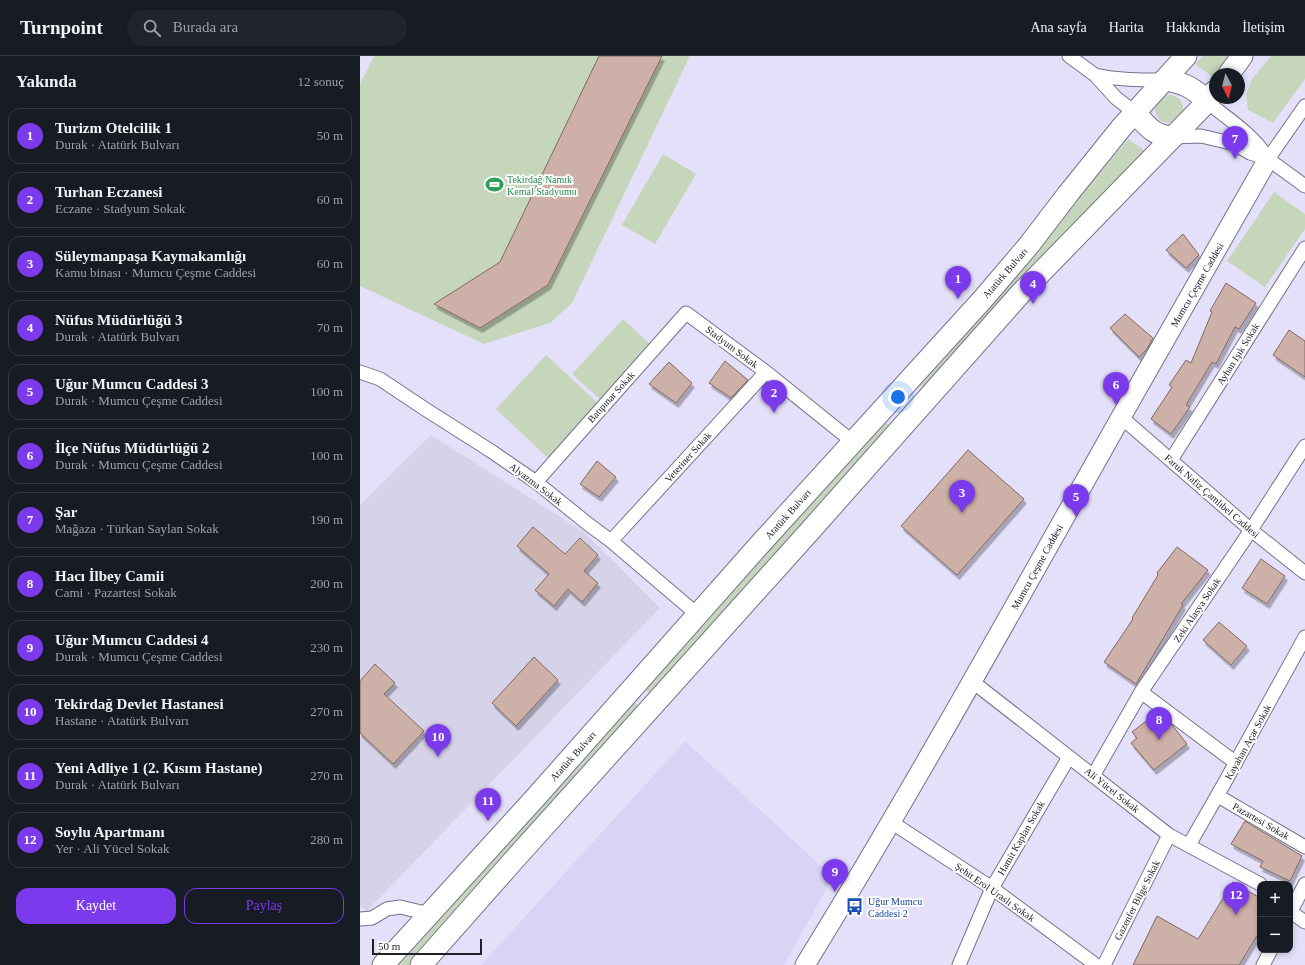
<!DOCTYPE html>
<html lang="tr">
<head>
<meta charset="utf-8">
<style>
	:root { --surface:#171b24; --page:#20242c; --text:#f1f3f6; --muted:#9ea1a6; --line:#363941; --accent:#7c3aed }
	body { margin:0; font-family:Georgia,serif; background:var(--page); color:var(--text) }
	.controls { position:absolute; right:12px; bottom:12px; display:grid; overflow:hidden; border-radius:8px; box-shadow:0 2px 6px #0003 }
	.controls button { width:36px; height:36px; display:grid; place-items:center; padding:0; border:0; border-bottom:1px solid var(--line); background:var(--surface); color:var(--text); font:20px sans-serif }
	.compass { position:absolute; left:849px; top:12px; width:36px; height:36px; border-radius:50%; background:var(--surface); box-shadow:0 2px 6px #0003; rotate:173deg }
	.scale { position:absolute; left:12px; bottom:10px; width:110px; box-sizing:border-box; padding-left:4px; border:2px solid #212029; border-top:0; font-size:11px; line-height:14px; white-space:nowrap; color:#212029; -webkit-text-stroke:3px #fff; paint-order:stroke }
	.you { position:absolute; left:538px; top:341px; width:14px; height:14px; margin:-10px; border:3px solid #fff; border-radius:50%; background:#1a73e8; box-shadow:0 0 0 6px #1a73e833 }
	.badge { display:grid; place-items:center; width:26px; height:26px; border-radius:50%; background:var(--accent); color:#fff; font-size:13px; font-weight:700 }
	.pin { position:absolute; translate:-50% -33px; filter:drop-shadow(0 1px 2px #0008) }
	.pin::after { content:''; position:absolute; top:21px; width:14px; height:12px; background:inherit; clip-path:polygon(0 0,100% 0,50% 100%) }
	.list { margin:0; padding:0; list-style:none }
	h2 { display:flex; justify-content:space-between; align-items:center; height:52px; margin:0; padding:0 16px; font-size:17px }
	h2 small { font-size:13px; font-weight:400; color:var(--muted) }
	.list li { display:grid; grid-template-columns:26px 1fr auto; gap:12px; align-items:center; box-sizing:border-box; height:56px; margin:0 8px 8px; padding:0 8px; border:1px solid var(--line); border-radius:12px }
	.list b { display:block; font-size:15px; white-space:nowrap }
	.list p { margin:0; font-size:13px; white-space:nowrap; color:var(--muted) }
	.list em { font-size:13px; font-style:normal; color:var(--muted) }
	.actions { display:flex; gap:8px; padding:12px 16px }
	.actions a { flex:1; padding:9px 0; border:1px solid var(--accent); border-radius:12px; text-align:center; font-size:14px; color:var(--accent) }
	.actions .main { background:var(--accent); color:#fff }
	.icon { flex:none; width:22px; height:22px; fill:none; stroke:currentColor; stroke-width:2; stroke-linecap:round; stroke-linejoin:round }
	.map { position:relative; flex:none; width:945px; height:909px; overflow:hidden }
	header { display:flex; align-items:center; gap:24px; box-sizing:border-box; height:56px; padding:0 20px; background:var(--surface); border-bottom:1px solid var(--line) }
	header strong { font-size:19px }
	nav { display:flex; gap:22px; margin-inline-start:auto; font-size:14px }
	.search { width:280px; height:36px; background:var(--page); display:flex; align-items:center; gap:10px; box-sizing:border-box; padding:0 14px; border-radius:22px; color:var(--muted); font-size:15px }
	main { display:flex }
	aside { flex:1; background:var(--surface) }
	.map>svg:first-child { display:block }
	.built { fill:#d9d4f5 }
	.medical { fill:#d6d3e9 }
	.green { fill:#c6d6bb }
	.building { fill:#cdb0a7; stroke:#826860; filter:url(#shadow) }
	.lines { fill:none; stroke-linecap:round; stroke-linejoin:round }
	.street-casing { stroke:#76728a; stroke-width:15 }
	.secondary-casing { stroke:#76728a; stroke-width:21 }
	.primary-casing { stroke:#76728a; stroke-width:23 }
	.street { stroke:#fff; stroke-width:13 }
	.secondary { stroke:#fff; stroke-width:19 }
	.primary { stroke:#fff; stroke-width:21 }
	.labels { text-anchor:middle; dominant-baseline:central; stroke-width:3.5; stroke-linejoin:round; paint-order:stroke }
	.leisure-label { font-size:10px; fill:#27864d; stroke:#fff; text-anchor:start }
	.street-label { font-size:10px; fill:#212029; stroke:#fff }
	.transit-label { font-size:10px; fill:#164399; stroke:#fff; text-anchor:start }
</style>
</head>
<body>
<header>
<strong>Turnpoint</strong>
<div class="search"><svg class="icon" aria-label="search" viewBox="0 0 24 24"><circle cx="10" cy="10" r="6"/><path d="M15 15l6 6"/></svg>Burada ara</div>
<nav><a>Ana sayfa</a><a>Harita</a><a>Hakkında</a><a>İletişim</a></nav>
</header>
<main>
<aside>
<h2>Yakında<small>12 sonuç</small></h2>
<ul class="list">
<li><span class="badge">1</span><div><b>Turizm Otelcilik 1</b><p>Durak · Atatürk Bulvarı</p></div><em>50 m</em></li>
<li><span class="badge">2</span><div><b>Turhan Eczanesi</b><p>Eczane · Stadyum Sokak</p></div><em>60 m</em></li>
<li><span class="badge">3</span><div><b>Süleymanpaşa Kaymakamlığı</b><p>Kamu binası · Mumcu Çeşme Caddesi</p></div><em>60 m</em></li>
<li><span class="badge">4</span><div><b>Nüfus Müdürlüğü 3</b><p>Durak · Atatürk Bulvarı</p></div><em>70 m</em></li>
<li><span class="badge">5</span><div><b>Uğur Mumcu Caddesi 3</b><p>Durak · Mumcu Çeşme Caddesi</p></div><em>100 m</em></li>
<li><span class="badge">6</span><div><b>İlçe Nüfus Müdürlüğü 2</b><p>Durak · Mumcu Çeşme Caddesi</p></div><em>100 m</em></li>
<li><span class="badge">7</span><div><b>Şar</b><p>Mağaza · Türkan Saylan Sokak</p></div><em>190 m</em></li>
<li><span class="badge">8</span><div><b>Hacı İlbey Camii</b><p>Cami · Pazartesi Sokak</p></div><em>200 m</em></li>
<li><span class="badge">9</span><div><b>Uğur Mumcu Caddesi 4</b><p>Durak · Mumcu Çeşme Caddesi</p></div><em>230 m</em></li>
<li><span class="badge">10</span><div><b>Tekirdağ Devlet Hastanesi</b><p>Hastane · Atatürk Bulvarı</p></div><em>270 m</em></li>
<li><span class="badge">11</span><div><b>Yeni Adliye 1 (2. Kısım Hastane)</b><p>Durak · Atatürk Bulvarı</p></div><em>270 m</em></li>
<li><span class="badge">12</span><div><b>Soylu Apartmanı</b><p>Yer · Ali Yücel Sokak</p></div><em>280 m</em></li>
</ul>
<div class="actions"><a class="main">Kaydet</a><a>Paylaş</a></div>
</aside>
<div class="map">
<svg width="945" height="909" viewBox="0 0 945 909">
	<defs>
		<filter id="shadow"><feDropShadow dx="2.5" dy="4.5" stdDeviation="0" flood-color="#0004"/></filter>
	</defs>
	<rect width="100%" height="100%" fill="#e4e0fa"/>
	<path class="built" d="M325,685l148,136 -49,88h-303z"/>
	<path class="medical" d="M71,379l153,97 76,76 -293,303 -7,-5v-401z"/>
	<path class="green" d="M14,0h316l-118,247 -22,20 -66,21 -124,-58v-202z
		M843,0h31l-14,18h-5v5l-20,-15z
		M911,0h34v23l-32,44 -25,-13 -2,-15 6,-16z
		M795 53a14 14 0 1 1 28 0a14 14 0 1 1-28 0Z
		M768,83l20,14 -223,236 -7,-6 112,-126z
		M303,98l33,20 -41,70 -33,-19z
		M914,136l31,22v15l-40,58 -38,-26z
		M263,263l30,28 -51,54 -30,-27z
		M186,299l55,51 -51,54 -54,-51z
		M524,365l7,6 -241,267 -7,-7z
		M274,647l6,4 -231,258h-10z"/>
	<path class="building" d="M239,0h63l-114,229 -68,43 -46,-24 66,-42z
		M823,178l16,21 -13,13 -20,-18z
		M866,227l30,20 -17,26 -4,-2 -19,37 -4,-2 -26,43 4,2 -19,27 -20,-15 21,-32 -3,-2 17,-25 5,3 21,-51 -2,-1z
		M765,258l28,24 -6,11 -8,8 -29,-29z
		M929,274l16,11v36l-32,-22z
		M365,305l23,19 -17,18 -22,-15z
		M309,306l23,21 -16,20 -27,-19z
		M608,394l56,49 -67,76 -56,-49z
		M237,405l19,16 -17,20 -19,-13z
		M173,471l32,27 15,-16 18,17 -14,16 14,12 -16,19 -14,-13 -14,17 -19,-16 14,-16 -32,-28z
		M817,491l31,23 -27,34 2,1 -47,79 -32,-22 29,-43 -1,-1 26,-43 -1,-2z
		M901,503l24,17 -18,28 -25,-16z
		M859,566l28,24 -16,19 -28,-25z
		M174,601l24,23 -42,46 -24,-23z
		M15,608l20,19 -11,11 40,37 -31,33 -33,-31v-52z
		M794,659l5,5 3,-2 10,7 15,19 -33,26 -23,-27 6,-5 -5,-6z
		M885,765l57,35 -12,25 -30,-14 3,-6 -32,-17z
		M873,826l27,16v33l-21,34h-106l24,-49 41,23z"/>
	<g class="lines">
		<defs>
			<path id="street" d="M709,0l26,19 21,23 18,14
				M735,19c23,5 45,5 69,5
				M847,46c20,16 48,34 61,57
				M812,81l29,-1 34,8 15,9 18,6 37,27
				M908,103l37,-53
				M0,316l20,7 45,30 66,42 45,31 52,42 23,17 87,74
				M761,361l130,113 54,43
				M811,404l134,-212
				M176,426l150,-169 80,59 87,70
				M251,485l155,-169
				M613,626l196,153 91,49
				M781,636l95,71
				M733,720l48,-84 110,-162 54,-84
				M858,740l87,51
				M531,766l101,66 104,77
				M829,789l36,-63 80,-145
				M931,856l14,10
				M930,857l15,-29
				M0,863l12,-1 15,-9 13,-2 30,7
				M599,909l33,-77 77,-131
				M744,909l65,-130
				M903,909l8,-15"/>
			<path id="secondary" d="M445,909c112,-182 215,-369 320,-555 47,-84 96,-167 143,-251"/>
			<path id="primary" d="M869,18l13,-18
				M804,24c18,2 31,8 43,22
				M774,56c14,14 18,23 38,25
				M23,909l153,-168 226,-255 221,-243 46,-54 39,-51 53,-66 65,-72
				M61,909l92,-104 296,-329 212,-239 186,-191 8,-11"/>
		</defs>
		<use href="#street" class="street-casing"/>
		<use href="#secondary" class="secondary-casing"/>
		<use href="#primary" class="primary-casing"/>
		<use href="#street" class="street"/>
		<use href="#secondary" class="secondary"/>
		<use href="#primary" class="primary"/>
	</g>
	<defs>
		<symbol id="stadium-bare" viewBox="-9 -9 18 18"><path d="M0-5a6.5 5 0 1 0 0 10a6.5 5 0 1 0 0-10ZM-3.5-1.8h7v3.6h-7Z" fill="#2e9e5b" stroke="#fff" stroke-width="2.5" paint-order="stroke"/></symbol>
		<symbol id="bus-bare" viewBox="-9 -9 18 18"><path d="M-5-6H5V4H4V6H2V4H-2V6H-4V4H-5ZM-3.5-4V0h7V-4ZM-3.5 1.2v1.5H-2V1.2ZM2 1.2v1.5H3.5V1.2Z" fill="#1a4fb4" stroke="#fff" stroke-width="2.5" paint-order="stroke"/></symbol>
	</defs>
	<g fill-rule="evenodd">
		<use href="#stadium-bare" x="122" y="116" width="25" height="25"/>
		<use href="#bus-bare" x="482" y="838" width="25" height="25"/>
	</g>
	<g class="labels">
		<g class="leisure-label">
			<text x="147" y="123">Tekirdağ Namık<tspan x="147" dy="12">Kemal Stadyumu</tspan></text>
		</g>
		<g class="street-label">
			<text transform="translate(645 217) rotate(-49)">Atatürk Bulvarı</text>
			<text transform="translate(837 229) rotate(-60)">Mumcu Çeşme Caddesi</text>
			<text transform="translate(372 291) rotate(37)">Stadyum Sokak</text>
			<text transform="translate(878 298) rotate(-58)">Ayhan Işık Sokak</text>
			<text transform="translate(251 341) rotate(-48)">Batıpınar Sokak</text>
			<text transform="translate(328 401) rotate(-48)">Veteriner Sokak</text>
			<text transform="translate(176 428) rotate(37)">Alyazma Sokak</text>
			<text transform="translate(852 440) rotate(41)">Faruk Nafiz Çamlıbel Caddesi</text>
			<text transform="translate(428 458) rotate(-48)">Atatürk Bulvarı</text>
			<text transform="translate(677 511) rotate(-61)">Mumcu Çeşme Caddesi</text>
			<text transform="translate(837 554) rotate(-56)">Zeki Alasya Sokak</text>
			<text transform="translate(888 686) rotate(-61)">Kayahan Açar Sokak</text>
			<text transform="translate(213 700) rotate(-48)">Atatürk Bulvarı</text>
			<text transform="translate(752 734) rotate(38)">Ali Yücel Sokak</text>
			<text transform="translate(901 765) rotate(30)">Pazartesi Sokak</text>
			<text transform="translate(661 782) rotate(-60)">Hamit Kaplan Sokak</text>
			<text transform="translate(635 836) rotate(35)">Şehit Erol Uraslı Sokak</text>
			<text transform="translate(777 844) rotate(-63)">Gazenfer Bilge Sokak</text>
		</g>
		<g class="transit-label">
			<text x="508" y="845">Uğur Mumcu<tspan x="508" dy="12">Caddesi 2</tspan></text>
		</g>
	</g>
</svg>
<div class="controls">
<button>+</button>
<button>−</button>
</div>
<svg class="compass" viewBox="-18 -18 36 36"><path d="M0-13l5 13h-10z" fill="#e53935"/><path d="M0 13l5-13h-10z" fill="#9ea1a6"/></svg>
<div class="scale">50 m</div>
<div class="you"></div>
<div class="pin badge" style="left:598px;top:243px">1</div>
<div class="pin badge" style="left:414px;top:357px">2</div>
<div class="pin badge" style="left:602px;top:457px">3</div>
<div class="pin badge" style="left:673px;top:248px">4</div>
<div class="pin badge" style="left:716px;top:461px">5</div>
<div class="pin badge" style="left:756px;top:349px">6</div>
<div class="pin badge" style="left:875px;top:103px">7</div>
<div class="pin badge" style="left:799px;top:684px">8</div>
<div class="pin badge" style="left:475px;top:836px">9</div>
<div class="pin badge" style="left:78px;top:701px">10</div>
<div class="pin badge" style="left:128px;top:765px">11</div>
<div class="pin badge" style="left:876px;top:859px">12</div>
</div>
</main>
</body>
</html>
